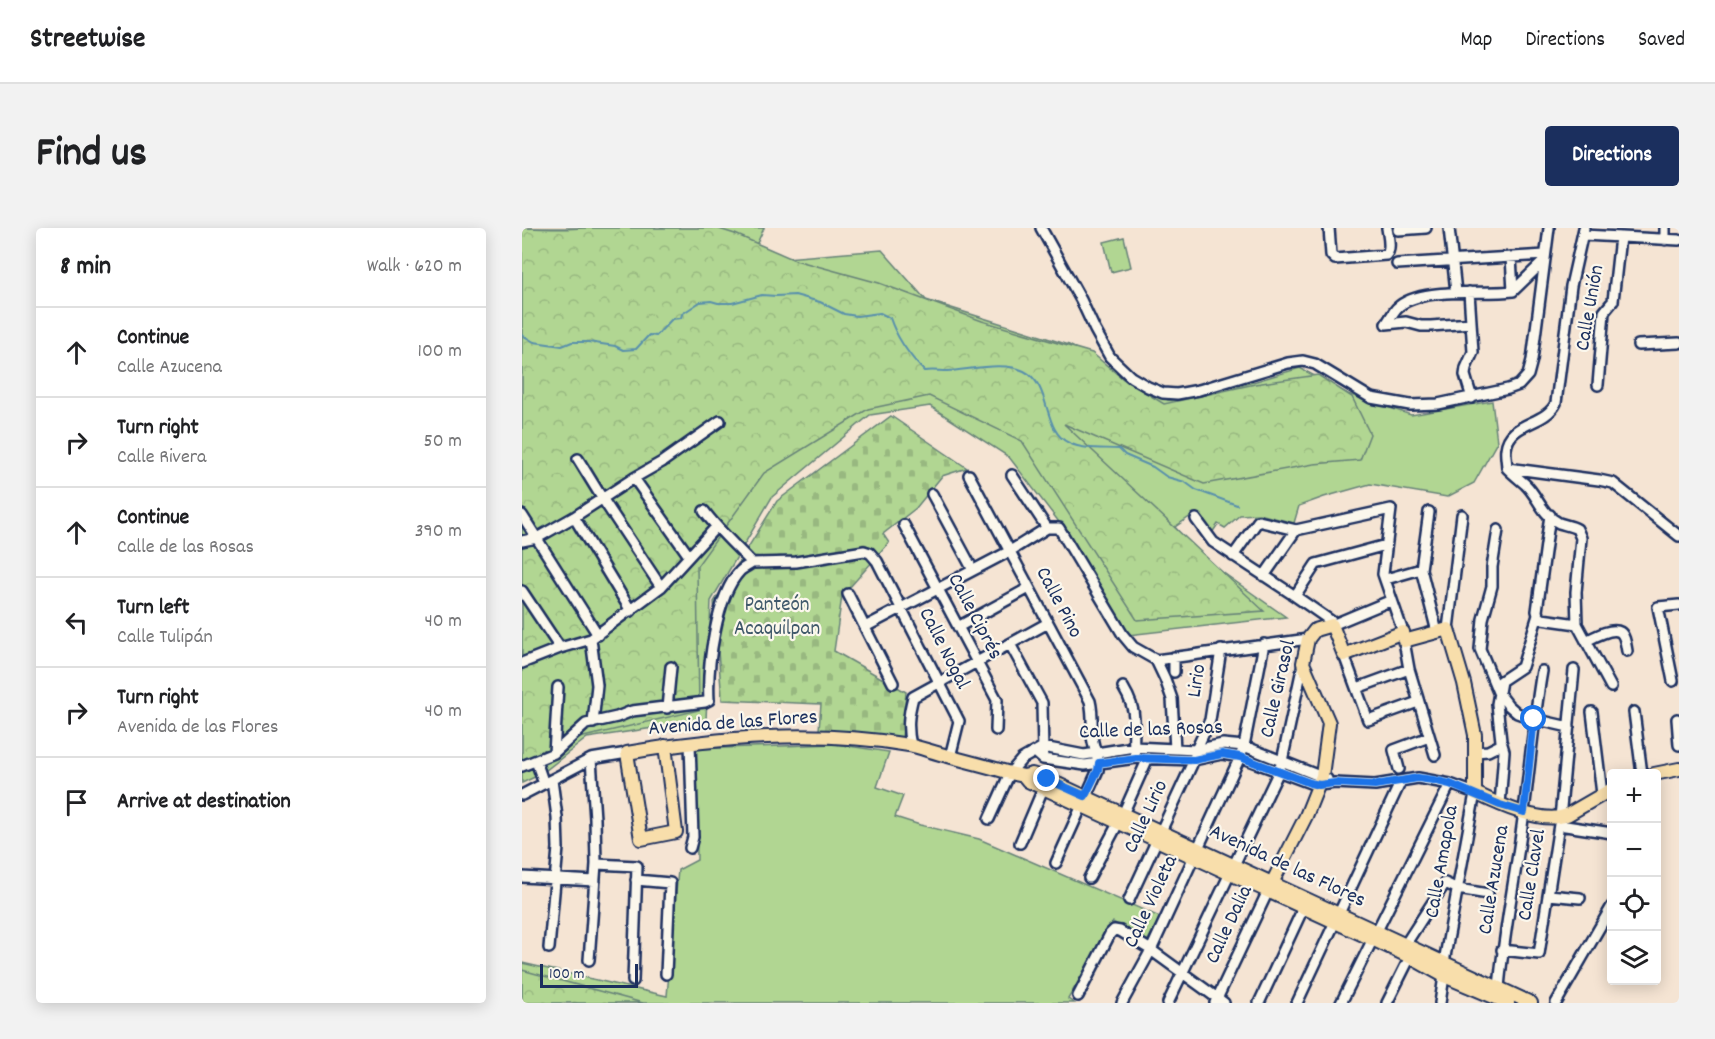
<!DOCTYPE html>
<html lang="en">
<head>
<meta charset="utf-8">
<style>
	:root { --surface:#fff; --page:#f2f2f2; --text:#202124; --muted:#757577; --line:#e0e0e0; --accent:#1b2f5e }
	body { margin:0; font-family:Dekko,sans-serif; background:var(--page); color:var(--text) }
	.controls { position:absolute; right:18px; bottom:18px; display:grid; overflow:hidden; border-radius:6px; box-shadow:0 3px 15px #0003 }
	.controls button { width:54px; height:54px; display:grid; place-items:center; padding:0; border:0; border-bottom:2px solid var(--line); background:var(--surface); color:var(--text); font:30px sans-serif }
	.scale { position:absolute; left:18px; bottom:15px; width:98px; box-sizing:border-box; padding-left:6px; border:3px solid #1b2f5e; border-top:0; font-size:16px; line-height:21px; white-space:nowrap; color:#1b2f5e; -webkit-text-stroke:4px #fbf7ec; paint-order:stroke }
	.stop { position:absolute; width:18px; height:18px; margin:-14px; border:4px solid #1a73e8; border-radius:50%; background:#fff }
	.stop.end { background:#1a73e8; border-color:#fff; box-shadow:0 2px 6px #0008 }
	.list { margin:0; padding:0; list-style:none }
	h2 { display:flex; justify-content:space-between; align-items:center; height:78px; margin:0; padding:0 24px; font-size:26px }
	h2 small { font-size:20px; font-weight:400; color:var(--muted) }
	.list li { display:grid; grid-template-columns:39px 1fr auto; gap:18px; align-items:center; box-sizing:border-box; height:90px; padding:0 24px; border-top:2px solid var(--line) }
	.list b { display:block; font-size:22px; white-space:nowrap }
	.list p { margin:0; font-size:20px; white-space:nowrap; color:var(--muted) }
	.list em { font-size:20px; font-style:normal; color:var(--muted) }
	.icon { flex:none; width:33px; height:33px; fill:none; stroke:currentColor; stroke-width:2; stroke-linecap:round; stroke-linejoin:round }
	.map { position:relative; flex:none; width:1157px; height:775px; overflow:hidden; border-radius:6px }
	header { display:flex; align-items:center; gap:36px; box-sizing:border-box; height:84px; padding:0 30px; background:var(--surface); border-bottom:2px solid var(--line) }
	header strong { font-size:28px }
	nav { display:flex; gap:33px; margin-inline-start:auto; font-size:21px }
	.intro { display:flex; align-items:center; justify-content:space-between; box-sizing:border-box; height:144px; padding:0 36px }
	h1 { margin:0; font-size:42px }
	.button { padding:15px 27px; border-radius:6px; background:var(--accent); color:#fff; font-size:21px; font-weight:700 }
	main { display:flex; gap:36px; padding:0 36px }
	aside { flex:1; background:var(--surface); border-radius:6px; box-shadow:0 3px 15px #0003 }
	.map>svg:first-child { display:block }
	.grass { fill:#b1d692; stroke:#668278; stroke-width:1.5 }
	.cemetery { fill:url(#cemetery-stones); stroke:#668278; stroke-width:1.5 }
	.park { fill:url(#park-crowns); stroke:#668278; stroke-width:1.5 }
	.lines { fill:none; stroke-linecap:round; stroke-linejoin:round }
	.stream { stroke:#5990ac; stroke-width:2 }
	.minor-casing { stroke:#1b2f5e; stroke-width:14 }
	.major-casing { stroke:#1b2f5e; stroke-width:16 }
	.minor { stroke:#fbf7ec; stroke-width:9 }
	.major { stroke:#f8deab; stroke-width:12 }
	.route { stroke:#1a73e8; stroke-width:8 }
	.labels { text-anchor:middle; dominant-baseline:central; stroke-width:4.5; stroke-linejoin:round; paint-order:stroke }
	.street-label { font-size:21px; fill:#1b2f5e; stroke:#fbf7ec }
	.park-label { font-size:21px; fill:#40596b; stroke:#fbf7ec }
</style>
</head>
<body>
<header>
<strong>Streetwise</strong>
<nav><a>Map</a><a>Directions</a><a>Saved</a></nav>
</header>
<div class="intro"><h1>Find us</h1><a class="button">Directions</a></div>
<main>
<aside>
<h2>8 min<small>Walk · 620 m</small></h2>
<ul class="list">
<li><svg class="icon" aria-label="ahead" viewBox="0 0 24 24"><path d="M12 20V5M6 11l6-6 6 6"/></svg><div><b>Continue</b><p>Calle Azucena</p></div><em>100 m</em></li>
<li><svg class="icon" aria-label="right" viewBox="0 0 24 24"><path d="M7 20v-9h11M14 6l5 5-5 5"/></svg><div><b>Turn right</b><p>Calle Rivera</p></div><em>50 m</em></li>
<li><svg class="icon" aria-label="ahead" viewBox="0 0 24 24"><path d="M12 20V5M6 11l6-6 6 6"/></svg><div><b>Continue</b><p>Calle de las Rosas</p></div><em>390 m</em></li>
<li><svg class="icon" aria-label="left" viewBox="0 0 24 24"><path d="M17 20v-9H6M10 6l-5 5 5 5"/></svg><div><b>Turn left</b><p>Calle Tulipán</p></div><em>40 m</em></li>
<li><svg class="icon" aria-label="right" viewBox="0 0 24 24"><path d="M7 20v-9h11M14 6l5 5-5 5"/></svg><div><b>Turn right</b><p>Avenida de las Flores</p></div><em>40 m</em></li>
<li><svg class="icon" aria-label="arrive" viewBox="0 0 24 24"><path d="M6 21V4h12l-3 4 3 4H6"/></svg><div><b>Arrive at destination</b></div></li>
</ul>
</aside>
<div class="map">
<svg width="1157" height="775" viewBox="0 0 1157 775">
	<defs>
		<pattern id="cemetery-stones" width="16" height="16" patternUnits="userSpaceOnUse" patternTransform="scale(1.5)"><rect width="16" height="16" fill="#b1d692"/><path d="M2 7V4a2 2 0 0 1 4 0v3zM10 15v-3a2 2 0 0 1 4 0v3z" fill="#98b880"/></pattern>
		<pattern id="park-crowns" width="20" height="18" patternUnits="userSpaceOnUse" patternTransform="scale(1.5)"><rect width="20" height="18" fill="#b1d692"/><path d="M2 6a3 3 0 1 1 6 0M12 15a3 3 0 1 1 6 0" fill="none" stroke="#98b880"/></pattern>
	</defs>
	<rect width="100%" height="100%" fill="#f5e4d3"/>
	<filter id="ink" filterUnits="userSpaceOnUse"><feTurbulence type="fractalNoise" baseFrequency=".0167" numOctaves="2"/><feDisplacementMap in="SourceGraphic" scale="12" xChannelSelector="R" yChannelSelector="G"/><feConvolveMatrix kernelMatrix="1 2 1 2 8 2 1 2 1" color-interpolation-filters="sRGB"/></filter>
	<g filter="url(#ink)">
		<path class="grass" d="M0,0h242l-15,33 133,-11 44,50 143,45 99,55 35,-3 97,-29 48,26 63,21 81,-14 5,41 -23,41 -27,14 -77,-13 -46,13 -25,9 -5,17 -35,-9 -19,1 -15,13 -7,-4 -6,9 -18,-19 -19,13 23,28 88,62 -158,18 -69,-113 -50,-65 -79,-51 -60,9 -98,82 -61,104 -5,119 -119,18 -46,36 -19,9z
			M602,9l7,30 -20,5 -7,-30z
			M313,516l54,8 -12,35 26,9 -8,21 25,8 59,14 181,78 -13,25 -34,-20 -45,77 6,4h-552v-40l145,33 11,-126 19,-10 -1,-111z"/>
		<path class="cemetery" d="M369,188l76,52 -25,8 -26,32 -33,26 6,9 -47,53 -8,55 72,41 -4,46 -83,-8 2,-26 -99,-4 -8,-98 63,-101z"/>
		<path class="park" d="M0,0c20,0 40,2 60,0h134l19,6 60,26 84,23 103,38 110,32 31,26 41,25 91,-20 63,-9 34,22 18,37 -10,26 -46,4 -110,20 -140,-60 200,187 -127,9 -115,-179 -93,-45 -61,13 -104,64 -67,93 2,144 -137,32 -40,19z
			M0,742l121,33h-121z"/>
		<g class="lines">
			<path class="stream" d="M0,107l12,7 28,4 10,-4h16l27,4 8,4 13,-1 13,-14 7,1 16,-17 9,-1 1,-4 18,-12 11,-1 7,2h14l30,-8 14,1 19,-1 25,7 24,12 13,2 23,-3 10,5c7,21 19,37 34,53 8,-1 15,0 23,0 22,-1 57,-10 77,0 28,14 18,60 45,72 15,7 33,5 50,6l6,6 28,12 14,10 18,5 11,8 41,15"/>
			<defs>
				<path id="minor" d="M519,0l40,72 14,30 15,27 21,20 17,10 15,6 14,1 22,-4 89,-27 15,-2 12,3 56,34 39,7 28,-1 70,-15 11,-4 9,-10 4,-15 17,-132
					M807,0l2,27 4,4 51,-4c6,-6 2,-19 1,-27
					M927,0l7,64
					M1143,0v12
					M876,2l28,-2
					M1061,7l96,5
					M989,29l2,34
					M875,36l148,-9
					M991,63l31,-30
					M947,64l4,60 -7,16 -1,7 7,23
					M864,96c4,-5 7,-12 11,-16 22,-22 86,-13 116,-17
					M864,96l20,-2 15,4h10l40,-3
					M1116,117l41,-2
					M1076,157l6,-73 9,-11 7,-64
					M56,231l24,39 59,89
					M985,240c0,-6 -2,-13 -1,-19 3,-28 39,-23 50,-46l15,-117 13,-58
					M985,240c6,6 11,10 18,16 13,12 16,30 34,39 6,2 13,3 18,6l4,9 -5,54 1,32 34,63
					M985,240l92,12 14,3 66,53
					M447,247l121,226c3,12 2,23 2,35 1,11 7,22 6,34l-42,93
					M490,247l35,53
					M112,250l55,78
					M410,266l41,76
					M182,283c14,19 32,35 48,52
					M907,284l-8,57 16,63
					M0,287l76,120
					M52,289l57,94
					M674,291l17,23 82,54 36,25 1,4 60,-25
					M382,297l93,175 -1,30
					M976,302l-6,37v19l-9,33 -3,30 18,43 10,13 9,8 17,6 35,8
					M0,313l15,-3 37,-21 60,-39 28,-16 58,-41
					M711,328l25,-35 38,9
					M230,335l44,-1 68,-11 6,2 7,8 82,160 -9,36
					M742,348l32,-46 95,-21 -8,65 20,58
					M864,351l35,-10
					M0,363l38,57
					M326,366l45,89
					M773,368l21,-32 70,-19
					M1016,387l4,4 35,5
					M343,399l145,-76 37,-23h12l64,107 10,12 23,13 9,19 7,20 3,50
					M436,399l71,-39
					M926,401l14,-114
					M69,411l6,46 -4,38
					M882,413l5,28 26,86
					M1064,413c8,-4 26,-14 34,-9 5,3 6,14 7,19
					M488,416l32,59 1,51
					M822,427l24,65 50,-18
					M634,432l152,-21
					M0,435l38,-15 31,-9 70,-52 55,-60
					M652,444v-15
					M1151,453l-15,-74 21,-2
					M601,459c6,10 11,20 11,32 1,11 -2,22 1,34
					M835,460l52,-19
					M145,480l4,-41
					M1070,484l10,82
					M1112,484l8,62
					M1155,491l2,26
					M389,518c-4,-19 -3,-30 2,-49l135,-74
					M513,524l8,7 42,6 51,-7 58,2 28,-6 18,3 70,26 9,2 16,-2 40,2 43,-7 32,6 25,9 -31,169
					M953,524l13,-1 14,-7
					M32,525l4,-66
					M14,533l8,23
					M0,538l32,-13 32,-29 31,-7 15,-6 73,-9 4,-2c-2,-34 7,-104 31,-129 3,-3 8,-5 12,-8
					M877,541l-5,-19 35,-13
					M0,567l69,-36 36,-6
					M978,577l4,-54 -3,-10 -4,-37 4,-23 21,-14 16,-52 -1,-4 13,-96
					M467,591l21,-46 12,-14 21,-12 41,8 50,-8 62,3 27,-6 21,2 83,33
					M1037,597l53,8
					M498,615l25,-59
					M168,620l3,-11 -3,-94
					M74,636l41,2 -4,115
					M0,649l73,4
					M567,650l34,-64 25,-56
					M114,652l34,3 -4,91
					M1027,667l31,3
					M607,672l65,-140 2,-10 14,-30 11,-70
					M883,717l40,-62 13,6 30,5
					M27,720l9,-100 -1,-31 -5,-37
					M980,722l37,4 21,-136 14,-148
					M67,732l7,-96 -1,-45 -4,-60
					M977,760c5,-60 18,-118 25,-177 6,-47 10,-94 18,-140
					M556,768l32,-62 4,-4 6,1 31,19 73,53
					M600,775l29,-53 89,-193 4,-11 20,-102
					M646,775l111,-232 3,-10 21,-97
					M693,775l53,-112
					M737,775l47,-101
					M775,775l104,-222
					M819,775l109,-219
					M865,775l25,-50
					M918,775l4,-27 3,-5
					M1034,775l56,-97"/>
				<path id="major" d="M143,518l11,86 -35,7 -14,-86c92,-16 188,-24 282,-8 13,3 26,8 39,11 21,6 42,11 62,17l14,3 8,-2 15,5 484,224
					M1132,546l25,-5
					M502,548l4,5 344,158 38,18 34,19 64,27
					M746,663l38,-75 16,-40 7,-53 -26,-60 5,-24 7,-9 17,-5 12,30 59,-23 1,9 44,-12 16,54 11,52v58c23,11 67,32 92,22l45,-26"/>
			</defs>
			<use href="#minor" class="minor-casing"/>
			<use href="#major" class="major-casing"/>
			<use href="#minor" class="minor"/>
			<use href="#major" class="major"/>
		</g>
	</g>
	<g class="lines" filter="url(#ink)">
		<path class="route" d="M525,551l38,17 13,-26 1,-7 37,-5 58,2 28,-6 18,3 70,26 9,2 16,-2 40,2 43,-7 15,2 17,4 50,21 24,7 10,-93"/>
	</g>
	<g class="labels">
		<g class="street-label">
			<text transform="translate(1069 80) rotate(-80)">Calle Unión</text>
			<text transform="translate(536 375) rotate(62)">Calle Pino</text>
			<text transform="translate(452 389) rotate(62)">Calle Ciprés</text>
			<text transform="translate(421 421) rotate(63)">Calle Nogal</text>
			<text transform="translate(676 453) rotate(-81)">Lirio</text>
			<text transform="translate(757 461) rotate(-77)">Calle Girasol</text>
			<text transform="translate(211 496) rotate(-4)">Avenida de las Flores</text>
			<text transform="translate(629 503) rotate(-2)">Calle de las Rosas</text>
			<text transform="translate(625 589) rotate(-65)">Calle Lirio</text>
			<text transform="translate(921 634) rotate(-80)">Calle Amapola</text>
			<text transform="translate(765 639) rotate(25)">Avenida de las Flores</text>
			<text transform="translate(1011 647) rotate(-81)">Calle Clavel</text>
			<text transform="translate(973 652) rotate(-81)">Calle Azucena</text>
			<text transform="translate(630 674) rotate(-65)">Calle Violeta</text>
			<text transform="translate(708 697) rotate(-65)">Calle Dalia</text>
		</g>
		<g class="park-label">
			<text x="255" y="378">Panteón<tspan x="255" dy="24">Acaquilpan</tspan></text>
		</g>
	</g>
</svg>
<div class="controls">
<button>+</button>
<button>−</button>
<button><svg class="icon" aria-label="locate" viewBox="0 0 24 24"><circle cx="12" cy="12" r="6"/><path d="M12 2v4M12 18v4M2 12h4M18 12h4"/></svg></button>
<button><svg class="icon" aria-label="layers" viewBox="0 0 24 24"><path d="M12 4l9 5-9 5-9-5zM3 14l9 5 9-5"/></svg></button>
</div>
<div class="scale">100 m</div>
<div class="stop" style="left:1012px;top:491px"></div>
<div class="stop end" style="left:525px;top:551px"></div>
</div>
</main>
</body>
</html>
